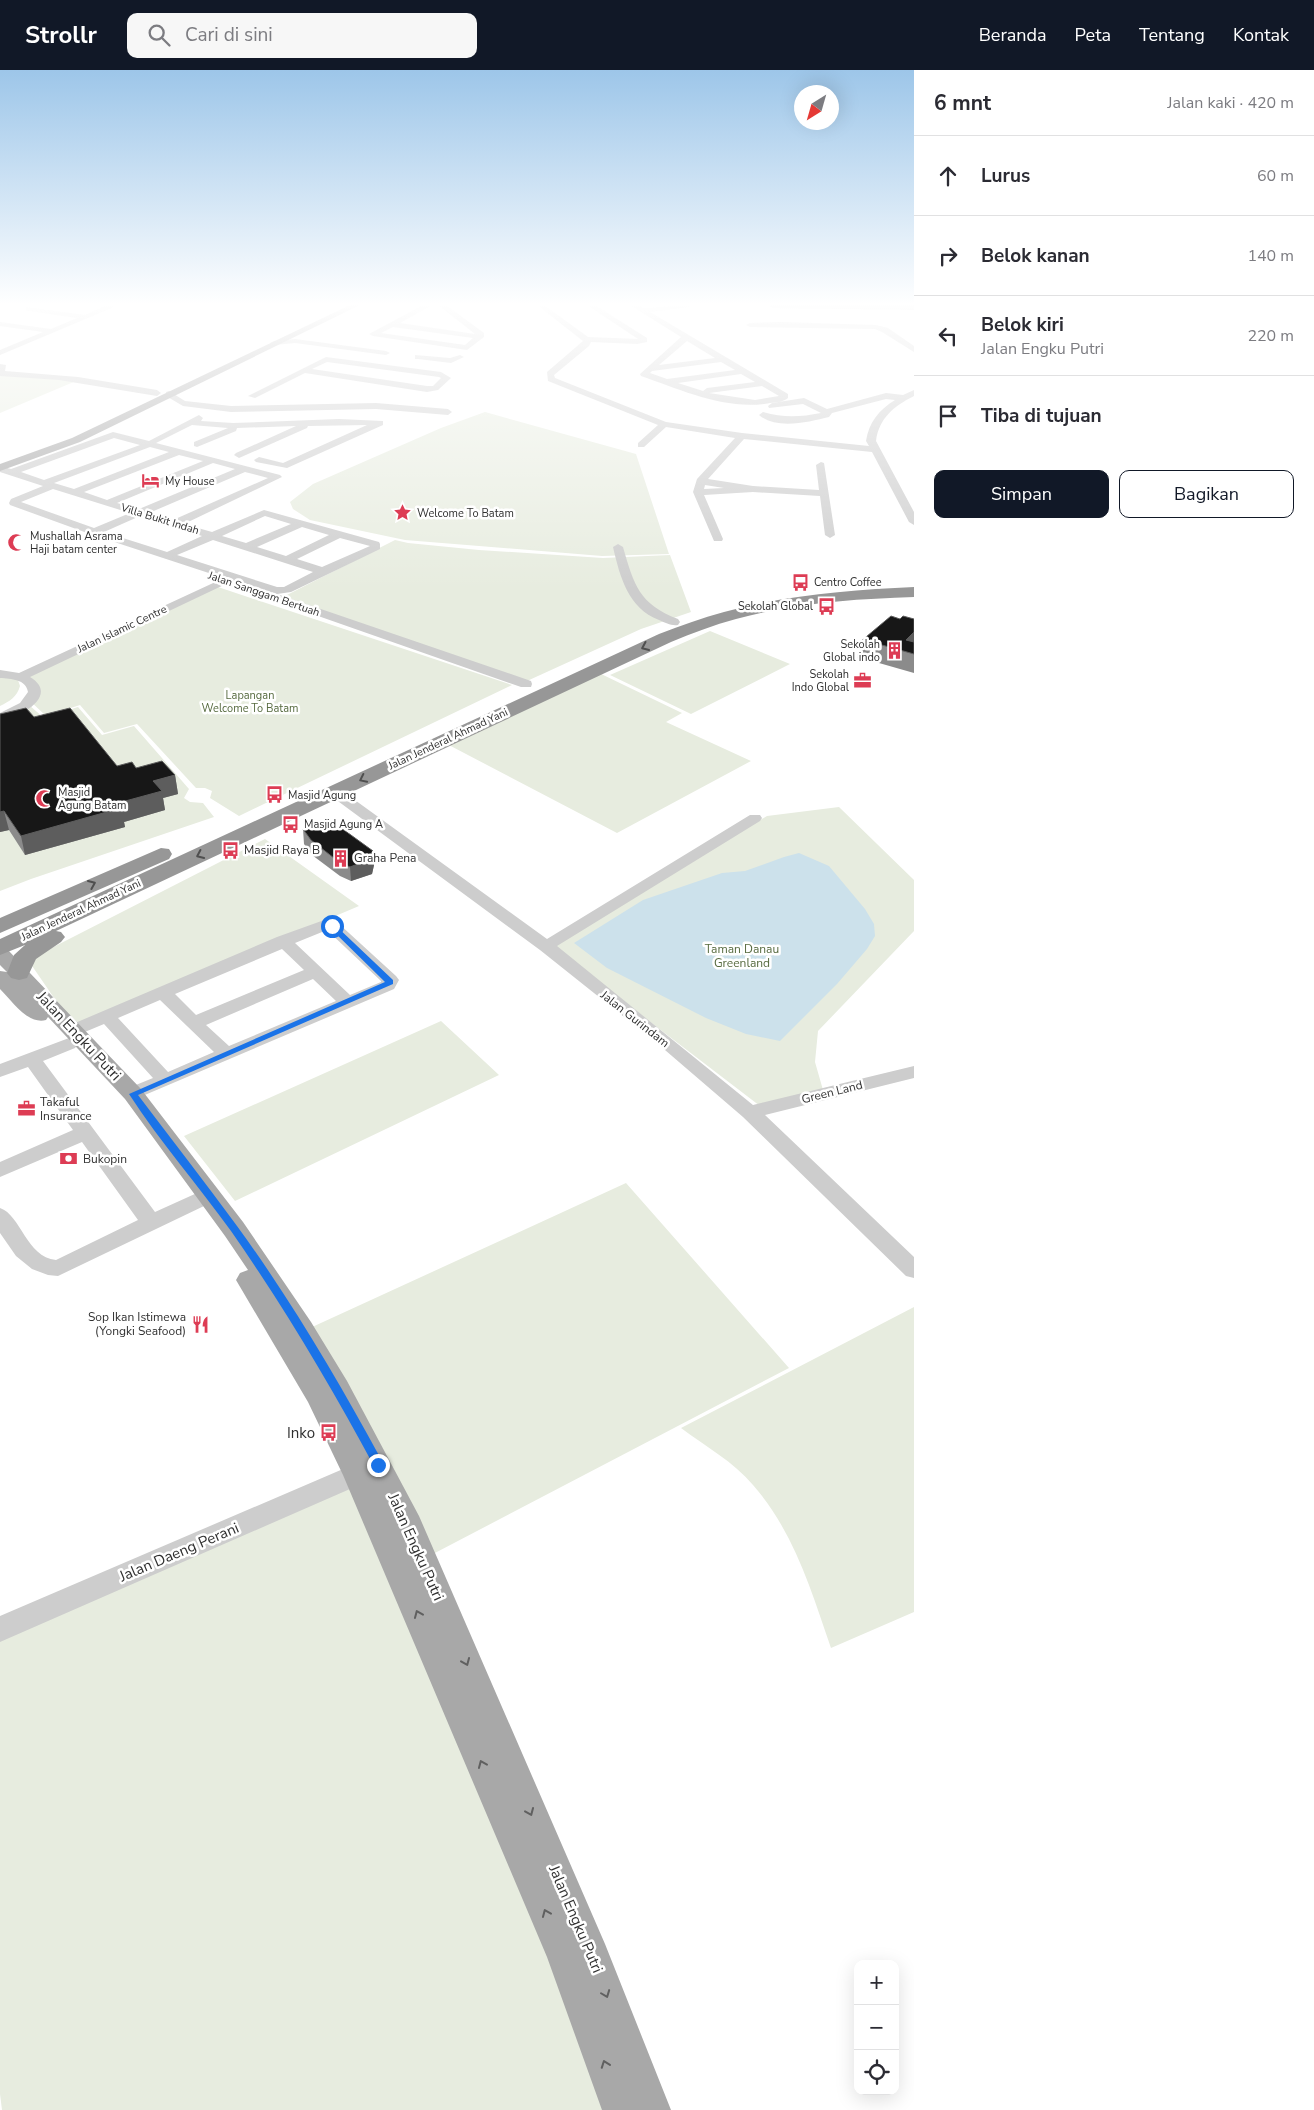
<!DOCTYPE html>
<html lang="id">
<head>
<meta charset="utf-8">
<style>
	:root { --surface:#fff; --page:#f7f7f7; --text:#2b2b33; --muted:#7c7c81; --line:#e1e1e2; --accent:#111827 }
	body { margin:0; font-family:"Nunito Sans",sans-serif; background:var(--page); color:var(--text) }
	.controls { position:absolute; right:15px; bottom:15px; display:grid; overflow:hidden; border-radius:10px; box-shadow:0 5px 20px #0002 }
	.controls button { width:45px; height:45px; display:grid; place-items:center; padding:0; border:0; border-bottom:1px solid var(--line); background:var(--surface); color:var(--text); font:25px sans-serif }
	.compass { position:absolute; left:794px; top:15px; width:45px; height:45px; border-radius:50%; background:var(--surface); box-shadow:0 5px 20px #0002; rotate:217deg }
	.stop { position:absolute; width:15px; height:15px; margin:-11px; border:4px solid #1a73e8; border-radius:50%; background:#fff }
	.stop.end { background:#1a73e8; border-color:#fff; box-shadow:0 1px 5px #0008 }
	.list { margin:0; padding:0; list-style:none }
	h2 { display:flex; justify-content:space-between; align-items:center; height:65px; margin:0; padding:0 20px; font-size:21px }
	h2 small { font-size:16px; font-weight:400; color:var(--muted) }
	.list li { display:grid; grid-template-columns:32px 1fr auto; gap:15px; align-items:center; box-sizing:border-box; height:80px; padding:0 20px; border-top:1px solid var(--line) }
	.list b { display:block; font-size:19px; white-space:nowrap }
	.list p { margin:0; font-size:16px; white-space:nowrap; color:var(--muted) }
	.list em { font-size:16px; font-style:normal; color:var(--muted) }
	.actions { display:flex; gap:10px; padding:15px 20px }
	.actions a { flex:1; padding:11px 0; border:1px solid var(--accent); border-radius:10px; text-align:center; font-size:18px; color:var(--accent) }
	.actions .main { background:var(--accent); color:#fff }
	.icon { flex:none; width:28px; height:28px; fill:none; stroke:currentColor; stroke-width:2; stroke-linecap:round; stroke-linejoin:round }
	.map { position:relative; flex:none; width:914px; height:2040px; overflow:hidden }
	header { display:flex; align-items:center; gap:30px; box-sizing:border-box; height:70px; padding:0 25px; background:var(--accent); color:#fff }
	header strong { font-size:24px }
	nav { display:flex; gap:28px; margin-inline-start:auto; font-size:18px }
	.search { width:350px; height:45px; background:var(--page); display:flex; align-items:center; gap:12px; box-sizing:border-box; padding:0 18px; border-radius:10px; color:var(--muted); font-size:19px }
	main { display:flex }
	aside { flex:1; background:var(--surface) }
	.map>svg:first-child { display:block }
	.green { fill:#e7ecdf }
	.water { fill:#cce1eb }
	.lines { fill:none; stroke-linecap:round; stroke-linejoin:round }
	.minor { fill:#cdcdcd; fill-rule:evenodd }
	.major { fill:#a8a8a8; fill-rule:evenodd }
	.highway { fill:#979797; fill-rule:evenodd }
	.wall { fill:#8b8b8b }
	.shaded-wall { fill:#5d5d5d }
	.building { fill:#171717; stroke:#5d5d5d }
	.oneway { stroke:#4f4f4f }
	.oneway2 { stroke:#606060 }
	.route { fill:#1a73e8 }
	.labels { text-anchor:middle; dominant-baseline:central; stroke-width:5; stroke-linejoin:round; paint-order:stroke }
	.far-poi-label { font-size:11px; fill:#303030; stroke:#fff; text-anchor:start }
	.far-street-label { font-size:11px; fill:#303030; stroke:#fff }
	.far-park-label { font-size:11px; fill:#566a3f; stroke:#fff }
	.poi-label { font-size:12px; fill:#303030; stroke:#fff; text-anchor:start }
	.park-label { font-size:12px; fill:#566a3f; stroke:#fff }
	.street-label { font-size:12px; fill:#303030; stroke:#fff }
	.near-street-label { font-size:15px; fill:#303030; stroke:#fff }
	.near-poi-label { font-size:15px; fill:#303030; stroke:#fff; text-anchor:end }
</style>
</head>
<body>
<header>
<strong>Strollr</strong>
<div class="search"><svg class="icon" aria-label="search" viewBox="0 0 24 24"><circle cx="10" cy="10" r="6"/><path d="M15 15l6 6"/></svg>Cari di sini</div>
<nav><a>Beranda</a><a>Peta</a><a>Tentang</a><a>Kontak</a></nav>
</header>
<main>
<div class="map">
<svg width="914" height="2040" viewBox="0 0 914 2040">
	<rect width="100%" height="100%" fill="#fff"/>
	<path class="green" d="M0,305l76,6 -76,32z
		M485,342l151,42 33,100 -67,2 -197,-16 -95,-20 -17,-11 -3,-7 23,-18 128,-56z
		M395,470l13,3 71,7 124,8 67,-3 21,57 -50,17 -114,52 -246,-83z
		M212,515l300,100 -273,131 -29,-18 2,-7 -7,-3h-9l-59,-64 -33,9 -24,-28 -34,11 -18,-17 5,-9 -11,-17z
		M710,561l80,33 -99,50 -81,-39z
		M597,602l85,41 -16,9 85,39 -134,72 -172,-90z
		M0,603l18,7 2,6c-3,11 -10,15 -20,20z
		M29,635l15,13 34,-11 24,28 32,-9 55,63 -5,9 6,4 13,1 11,14 -183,62 -31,12v-172z
		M839,737l75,73v51l-96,100 -3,31 8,28 -63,16 -209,-160 216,-130z
		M265,769l94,67 -285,121 -46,-67z
		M441,951l58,54 -264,126 -51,-65z
		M626,1113l163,185 -356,186 -123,-226z
		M914,1237v305l-83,36c-20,-58 -37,-116 -78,-163 -19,-23 -48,-39 -72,-57z
		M353,1415l259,625h-610l-2,-16v-459z"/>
	<path class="water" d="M799,783l30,13 36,43 9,15 1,12 -8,13 -30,35 -57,57 -34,-7 -40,-16 -99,-50 -33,-25 69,-43 79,-27 23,-2 39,-14z"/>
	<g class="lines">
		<path class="minor" d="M107,235l7,2 -114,48v-5l43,-18 -43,-6v-4l51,7 26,-11 -48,-7h-3v-4l59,8z
			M423,235h9l-32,18 75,11 -37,-29h8l38,28v4l-17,13 -94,-14 -4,-2zM393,257l80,11 -8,7 -84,-12z
			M537,235h7l44,32 50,2 -51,-34h8l52,33v4l-10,2 -46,-2 -2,4 -35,29 1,3 111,44 76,11 127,13 -3,-5c3,-19 13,-31 29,-41l-9,-1 -54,14 -3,4c-20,5 -53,13 -70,-2l4,-3c21,6 37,5 58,1l-18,-9 -34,4 -1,-2 4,-3 32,-5 23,11 59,-16 17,2 11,-5v6c-20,10 -35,22 -38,45l38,71v13l-5,-3 -37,-70 -128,-13 -36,40 45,7 66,4 -3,-25 5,-3 3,1 11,72 -5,3 -5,-3 -5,-39 -67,-4 -49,3 19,44 -1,2h-8l-21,-49 4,-13 38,-41 -69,-11 -22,20h-6v-4l20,-18 -110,-44 -1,-9 36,-31zM705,415l19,3 -20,1z
			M630,235h8l6,3 46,-3v2l-40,5 138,82v4c-4,4 -12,4 -18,5 -44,8 -88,-13 -129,-27l-1,-2 41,-37zM687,271l28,17 -56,7zM721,292l14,8 -68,9 -17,-6 2,-2zM741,304l14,8 -48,6 -4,3 -25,-8zM762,316l17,10 -24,4 -46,-7z
			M781,252l95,3 12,3 26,18v6l-32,-20 -7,-3 -125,-2 -4,-2 4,-2z
			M295,269l91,12 4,2 -4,2 -91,-12 -21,2 -4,-2 4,-2z
			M415,285l35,3 10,-3 4,2 -13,6 -33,-4h-3z
			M326,287l115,15 10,6 -13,12 -11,2 -122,-19 -50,25 -7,-2zM327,292l112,15 2,1 -8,8h-6l-115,-17z
			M0,294l6,1 -1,6 73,6 79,13 4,3 -4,3 -98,-16 -59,-4z
			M169,321l16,10 46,5 145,-3 72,6 4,3 -4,3 -72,-6 -145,3 -48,-6 -17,-10v-4z
			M199,345l4,3 -2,3 32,2 106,-4 44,2v4l-96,43 -31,-6 -2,-2 5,-3 24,6 84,-38 -59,1 -1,2 -68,30 -5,-3 2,-2 60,-27 -59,2 -1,3 -39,16 -3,-1v-4l34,-14 -36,-3 -36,18 124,32 2,2 -98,47 28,8 52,-22 115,32 1,2v5l-89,43 -14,2 254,87 1,3 -1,3h-10l-257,-90 -2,-2 5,-3 -38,-13 -1,4 -198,94c31,19 -12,41 -30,45v-9l20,-10 8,-11c-2,-13 -17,-13 -28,-14v-8l19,3 205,-95 -134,-44 -80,-29 -1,-2 2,-4 32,-13 -43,-14v-6l11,3 102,-37 36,9zM114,368l26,7 -96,35 -23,-8zM150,377l19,5 -95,37 -20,-6zM179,385l24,6 -96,39 -23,-8zM213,393l22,6 -96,40 -22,-6zM245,402l23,6 -95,42 -24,-7zM53,419l77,24 -36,15 -73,-26zM140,446l62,20 -35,16 -63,-20zM265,446l26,8 -45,19 -24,-7zM302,457l27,8 -43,21 -29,-9zM340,468l30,8 -48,21 -25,-8zM213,470l100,32 -29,15h-7l-100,-32z
			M618,474l5,3c11,38 16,57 55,72l2,3 -2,3c-7,1 -12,-2 -19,-5 -31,-12 -39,-43 -46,-73z
			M336,719l5,1 206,149 203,-124h10l2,3 -2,3 -203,125 196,159 161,-39v12l-149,37 149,142v21l-8,-2 -163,-159 -85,-73 -118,-94 -209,-154 -2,-3 2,-3z
			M327,849l11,4 58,53 3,4 -5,9 -261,111 -7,-1 -2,-5 2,-5 27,-11 -49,-54 -24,10 -6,2 -6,-2 -3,-4 3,-4 209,-89zM327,860l54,51v1l-31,13 -55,-52zM282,879l22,21 -108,45 -21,-21zM313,909l23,22 -107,45 -23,-21zM160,930l54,52 -46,20 -50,-54z
			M69,968l6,2 3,4 -3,4 -32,13 112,151 42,-19 7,3 3,5 -3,5 -146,70 -10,-1 -16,-6 -16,-13 -16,-23v-25c21,7 26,49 56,52l82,-40 -56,-78 -82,35v-15l73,-32 -45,-63 -28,10v-13z
			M357,1393l9,3 3,8 -3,8 -366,160v-26z"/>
		<path class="major" d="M350,235h10l-280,137 -80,29v-7l72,-26z
			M769,235h145v5l-141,-2z
			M0,877l7,2 134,140 102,133 68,100 36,59 72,135 186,428 66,166h-69l-55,-153 -204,-482 -35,-73 -72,-122 4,-7 8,-3 -23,-34 -100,-137 -77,-82 -2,3c-18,5 -34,-19 -46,-31v-18l7,1 -7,-7z"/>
		<path class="highway" d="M914,517v10c-60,2 -120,6 -178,22 -22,6 -44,14 -65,23l-615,289 5,1 4,5 -4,5 -25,17 -9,19 -8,2 -8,-2 -4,-5 7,-18 11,-10 -25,10v-16l659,-305c21,-8 43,-16 65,-22 62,-17 126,-22 190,-25z
			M161,778l8,1 3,5 -3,5 -169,74v-15z"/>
	</g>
	<path class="wall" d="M900,549h14v54l-35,-10 -22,-4 3,-17z
		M0,644l34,3 83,49 19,2 39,7 3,19 -15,4 2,12 -41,12 1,5 -100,28 -16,-25 -9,2z
		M303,759l70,22 1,14 -2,9 -21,7 -11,-5 -28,-21 -8,-11z"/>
	<path class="shaded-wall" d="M914,562v14l-8,-6z
		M175,705l3,19 -15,4 2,12 -41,12 1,5 -100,28 -4,-19 97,-33 35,-22z
		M4,741l5,19 -9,2v-20z
		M373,781l1,14 -2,9 -21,7 -1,-14z"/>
	<path class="building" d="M891,546l9,3 3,-3 11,3v13l-8,8 8,2v12l-32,-9 -22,-3z
		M26,638l8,9 36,-9 47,58 15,-4 4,6 26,-7 13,14 -22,6 9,10 -44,12 3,5 -100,28 -17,-25 -4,1v-98z
		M324,751l20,9 29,21 -2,8 -21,8 -11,-5 -28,-22 -8,-11z"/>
	<defs><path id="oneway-chevron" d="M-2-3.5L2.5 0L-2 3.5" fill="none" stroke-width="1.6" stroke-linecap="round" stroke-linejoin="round" transform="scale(1.25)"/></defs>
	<g class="oneway">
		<use href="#oneway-chevron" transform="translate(645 577) rotate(156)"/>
		<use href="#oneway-chevron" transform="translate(363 709) rotate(154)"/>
		<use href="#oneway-chevron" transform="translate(200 785) rotate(155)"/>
		<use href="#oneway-chevron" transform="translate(92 814) rotate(-23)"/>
	</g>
	<g class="oneway2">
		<use href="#oneway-chevron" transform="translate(418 1544) rotate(-113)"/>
		<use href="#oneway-chevron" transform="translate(466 1592) rotate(67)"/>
		<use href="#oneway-chevron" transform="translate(482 1694) rotate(-113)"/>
		<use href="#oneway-chevron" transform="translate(530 1742) rotate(67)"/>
		<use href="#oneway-chevron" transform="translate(546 1843) rotate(-113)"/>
		<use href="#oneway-chevron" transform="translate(606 1924) rotate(69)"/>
		<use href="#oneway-chevron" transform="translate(605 1994) rotate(-110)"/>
	</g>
	<linearGradient id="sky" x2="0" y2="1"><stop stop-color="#9dc6e9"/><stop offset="0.45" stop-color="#fff"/><stop offset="1" stop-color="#fff" stop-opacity="0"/></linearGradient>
	<rect width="914" height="520" fill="url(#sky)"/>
	<path class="route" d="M329,854h5l59,56v4l-255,111c33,44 67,87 99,131 54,74 101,154 145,235l1,4 -5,4 -3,-1c-44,-82 -91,-161 -144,-237 -33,-46 -71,-89 -102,-137l256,-112 -56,-55z"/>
	<defs>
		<symbol id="hotel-bare" viewBox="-9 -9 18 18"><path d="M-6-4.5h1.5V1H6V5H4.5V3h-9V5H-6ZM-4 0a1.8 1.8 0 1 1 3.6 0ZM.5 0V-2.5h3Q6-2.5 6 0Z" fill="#dd3c54" stroke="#fff" stroke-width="2.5" paint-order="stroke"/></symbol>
		<symbol id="sight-bare" viewBox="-9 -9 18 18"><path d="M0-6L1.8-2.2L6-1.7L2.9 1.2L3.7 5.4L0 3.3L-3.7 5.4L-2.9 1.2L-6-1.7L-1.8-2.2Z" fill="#dd3c54" stroke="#fff" stroke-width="2.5" paint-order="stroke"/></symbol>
		<symbol id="mosque-bare" viewBox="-9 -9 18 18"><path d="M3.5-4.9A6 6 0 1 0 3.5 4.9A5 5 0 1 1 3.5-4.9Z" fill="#dd3c54" stroke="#fff" stroke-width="2.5" paint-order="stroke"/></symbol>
		<symbol id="bus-bare" viewBox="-9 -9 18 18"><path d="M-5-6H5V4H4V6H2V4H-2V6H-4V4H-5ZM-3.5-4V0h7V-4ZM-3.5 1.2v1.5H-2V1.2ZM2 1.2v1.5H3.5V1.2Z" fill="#dd3c54" stroke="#fff" stroke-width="2.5" paint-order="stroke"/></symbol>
		<symbol id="building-bare" viewBox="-9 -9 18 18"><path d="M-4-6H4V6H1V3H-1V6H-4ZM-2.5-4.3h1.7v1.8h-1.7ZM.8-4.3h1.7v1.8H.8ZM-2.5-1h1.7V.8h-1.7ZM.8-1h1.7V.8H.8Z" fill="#dd3c54" stroke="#fff" stroke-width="2.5" paint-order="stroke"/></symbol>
		<symbol id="office-bare" viewBox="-9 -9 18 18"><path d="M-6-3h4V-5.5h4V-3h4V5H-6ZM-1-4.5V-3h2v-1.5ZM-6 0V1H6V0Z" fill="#dd3c54" stroke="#fff" stroke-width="2.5" paint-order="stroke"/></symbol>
		<symbol id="bank-bare" viewBox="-9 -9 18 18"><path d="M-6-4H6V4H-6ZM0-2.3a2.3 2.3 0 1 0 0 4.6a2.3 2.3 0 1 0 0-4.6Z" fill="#dd3c54" stroke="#fff" stroke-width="2.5" paint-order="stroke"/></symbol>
		<symbol id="restaurant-bare" viewBox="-9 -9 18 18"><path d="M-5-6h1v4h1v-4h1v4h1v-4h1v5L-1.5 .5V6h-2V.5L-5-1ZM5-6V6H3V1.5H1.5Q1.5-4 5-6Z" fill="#dd3c54" stroke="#fff" stroke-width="2.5" paint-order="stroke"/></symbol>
	</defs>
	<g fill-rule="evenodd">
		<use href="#hotel-bare" x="138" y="398" width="25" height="25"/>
		<use href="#sight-bare" x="390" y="430" width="25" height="25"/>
		<use href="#mosque-bare" x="4" y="460" width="25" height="25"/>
		<use href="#bus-bare" x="788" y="500" width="25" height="25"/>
		<use href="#bus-bare" x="814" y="524" width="25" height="25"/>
		<use href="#building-bare" x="882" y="568" width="25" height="25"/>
		<use href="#office-bare" x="850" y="598" width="25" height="25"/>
		<use href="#bus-bare" x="262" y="712" width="25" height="25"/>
		<use href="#mosque-bare" x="32" y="716" width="25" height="25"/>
		<use href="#bus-bare" x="278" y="742" width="25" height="25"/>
		<use href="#bus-bare" x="218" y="768" width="25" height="25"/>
		<use href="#building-bare" x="328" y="776" width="25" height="25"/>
		<use href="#office-bare" x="14" y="1026" width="25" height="25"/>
		<use href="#bank-bare" x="56" y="1076" width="25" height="25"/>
		<use href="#restaurant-bare" x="188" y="1242" width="25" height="25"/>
		<use href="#bus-bare" x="316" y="1350" width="25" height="25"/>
	</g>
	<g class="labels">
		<g class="far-poi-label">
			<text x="165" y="411">My House</text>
			<text x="417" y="443">Welcome To Batam</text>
			<text x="30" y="466">Mushallah Asrama<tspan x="30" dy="13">Haji batam center</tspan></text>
			<text x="814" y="512">Centro Coffee</text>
			<text x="813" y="536" text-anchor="end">Sekolah Global</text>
			<text x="880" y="574" text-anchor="end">Sekolah<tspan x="880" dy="13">Global indo</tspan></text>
			<text x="849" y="604" text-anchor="end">Sekolah<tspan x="849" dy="13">Indo Global</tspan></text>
			<text x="58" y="722">Masjid<tspan x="58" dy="13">Agung Batam</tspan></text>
			<text x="288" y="725">Masjid Agung</text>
			<text x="304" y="754">Masjid Agung A</text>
		</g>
		<g class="far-street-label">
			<text transform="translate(160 449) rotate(17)">Villa Bukit Indah</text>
			<text transform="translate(264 524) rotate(19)">Jalan Sanggam Bertuah</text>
			<text transform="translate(122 559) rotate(-25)">Jalan Islamic Centre</text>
			<text transform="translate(448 669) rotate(-25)">Jalan Jenderal Ahmad Yani</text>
			<text transform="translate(81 840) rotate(-25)">Jalan Jenderal Ahmad Yani</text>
		</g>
		<g class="far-park-label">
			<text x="250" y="625">Lapangan<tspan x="250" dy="13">Welcome To Batam</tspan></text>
		</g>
		<g class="poi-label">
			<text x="244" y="780">Masjid Raya B</text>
			<text x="354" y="788">Graha Pena</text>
			<text x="40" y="1032">Takaful<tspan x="40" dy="14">Insurance</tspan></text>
			<text x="83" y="1089">Bukopin</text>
			<text x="186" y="1247" text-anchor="end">Sop Ikan Istimewa<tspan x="186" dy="14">(Yongki Seafood)</tspan></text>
		</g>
		<g class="park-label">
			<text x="742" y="879">Taman Danau<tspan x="742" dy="14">Greenland</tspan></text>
		</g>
		<g class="street-label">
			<text transform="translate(635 949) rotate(38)">Jalan Gurindam</text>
			<text transform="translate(832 1022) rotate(-14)">Green Land</text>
		</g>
		<g class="near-street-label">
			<text transform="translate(79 966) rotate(47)">Jalan Engku Putri</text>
			<text transform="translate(416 1477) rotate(66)">Jalan Engku Putri</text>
			<text transform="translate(179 1482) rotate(-23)">Jalan Daeng Perani</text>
			<text transform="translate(576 1849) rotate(67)">Jalan Engku Putri</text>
		</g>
		<g class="near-poi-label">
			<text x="315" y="1363">Inko</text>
		</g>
	</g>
</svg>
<div class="controls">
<button>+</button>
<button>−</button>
<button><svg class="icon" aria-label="locate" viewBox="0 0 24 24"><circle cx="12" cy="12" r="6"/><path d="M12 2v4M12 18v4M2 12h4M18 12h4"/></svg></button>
</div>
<svg class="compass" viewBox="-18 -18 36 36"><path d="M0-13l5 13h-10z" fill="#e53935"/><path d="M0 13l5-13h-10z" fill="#7c7c81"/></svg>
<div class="stop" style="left:332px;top:856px"></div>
<div class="stop end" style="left:378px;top:1395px"></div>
</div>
<aside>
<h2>6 mnt<small>Jalan kaki · 420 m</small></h2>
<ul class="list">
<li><svg class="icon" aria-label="ahead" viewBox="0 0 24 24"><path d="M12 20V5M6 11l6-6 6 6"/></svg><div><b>Lurus</b></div><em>60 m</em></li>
<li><svg class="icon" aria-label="right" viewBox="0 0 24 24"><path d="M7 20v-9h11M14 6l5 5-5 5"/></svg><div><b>Belok kanan</b></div><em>140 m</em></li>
<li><svg class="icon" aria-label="left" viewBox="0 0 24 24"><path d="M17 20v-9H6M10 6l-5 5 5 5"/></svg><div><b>Belok kiri</b><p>Jalan Engku Putri</p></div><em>220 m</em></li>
<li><svg class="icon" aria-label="arrive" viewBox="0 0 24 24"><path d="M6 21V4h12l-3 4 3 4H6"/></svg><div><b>Tiba di tujuan</b></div></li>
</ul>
<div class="actions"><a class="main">Simpan</a><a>Bagikan</a></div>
</aside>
</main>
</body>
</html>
